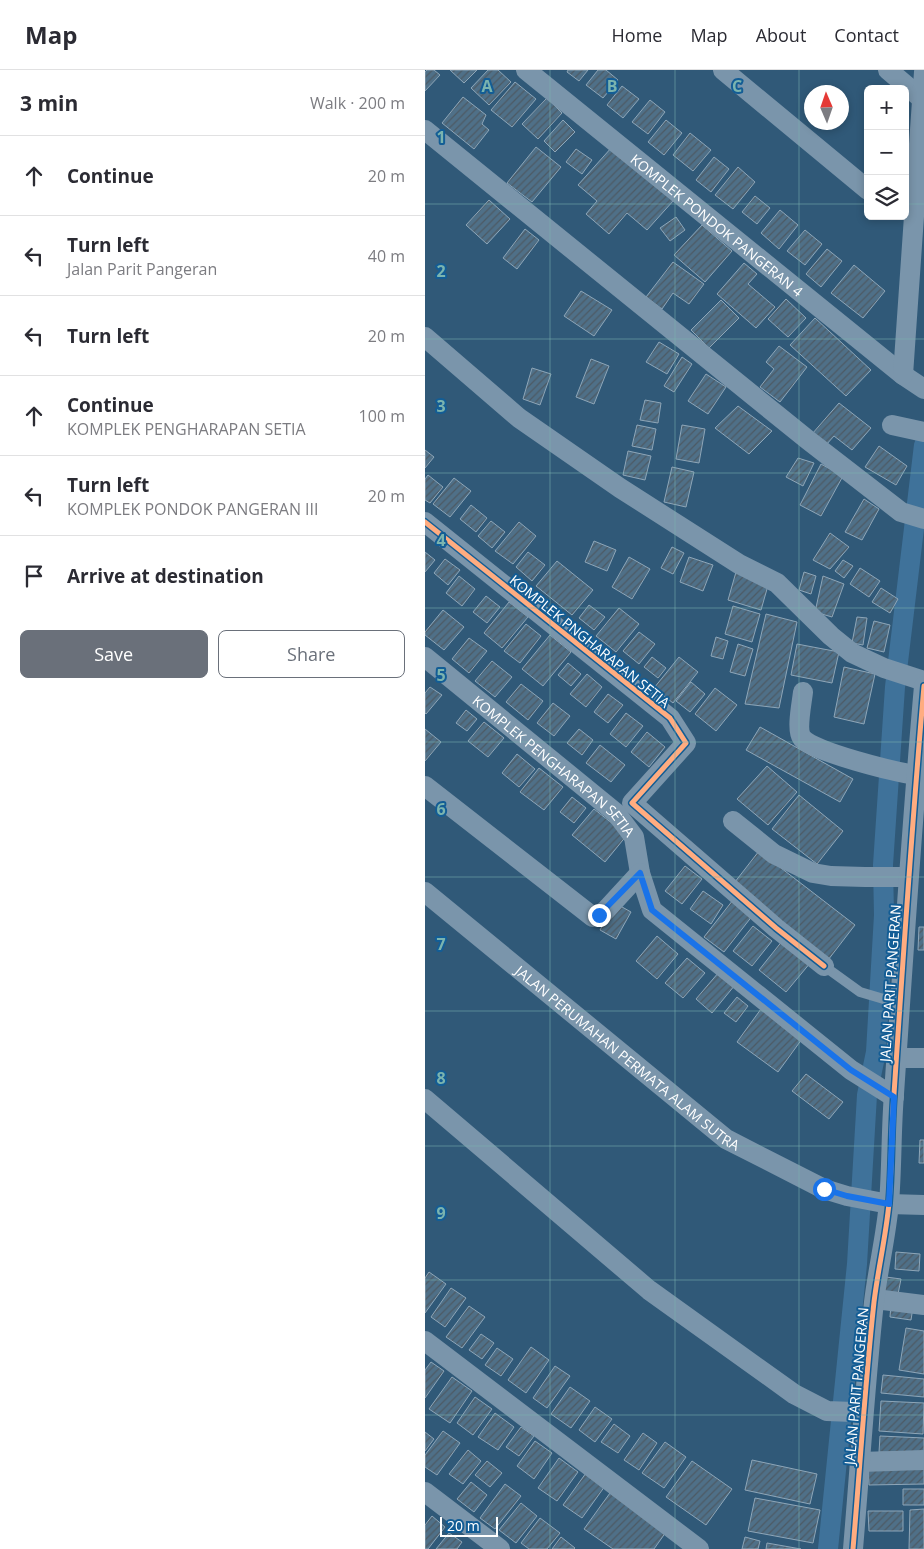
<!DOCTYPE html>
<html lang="en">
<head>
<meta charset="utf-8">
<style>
	:root { --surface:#fff; --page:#f7f7f7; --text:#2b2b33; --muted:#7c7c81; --line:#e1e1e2; --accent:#6a707a }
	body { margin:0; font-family:"Open Sans",sans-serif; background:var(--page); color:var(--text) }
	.controls { position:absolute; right:15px; top:15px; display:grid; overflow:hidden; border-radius:8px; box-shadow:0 2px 8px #0003 }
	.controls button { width:45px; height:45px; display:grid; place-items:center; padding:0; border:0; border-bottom:1px solid var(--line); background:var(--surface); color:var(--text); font:25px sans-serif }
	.compass { position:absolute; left:379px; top:15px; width:45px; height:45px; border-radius:50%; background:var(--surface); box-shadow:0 2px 8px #0003; rotate:358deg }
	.scale { position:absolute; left:15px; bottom:12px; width:58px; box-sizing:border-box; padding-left:5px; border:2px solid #fff; border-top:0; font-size:14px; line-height:18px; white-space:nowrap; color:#fff; -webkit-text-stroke:4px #135d95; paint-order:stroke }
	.stop { position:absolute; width:15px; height:15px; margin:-11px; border:4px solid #1a73e8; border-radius:50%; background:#fff }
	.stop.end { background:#1a73e8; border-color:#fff; box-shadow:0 1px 5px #0008 }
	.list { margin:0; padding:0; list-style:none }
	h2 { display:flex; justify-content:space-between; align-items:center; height:65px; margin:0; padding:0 20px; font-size:21px }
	h2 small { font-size:16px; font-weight:400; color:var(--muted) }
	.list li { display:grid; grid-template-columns:32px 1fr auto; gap:15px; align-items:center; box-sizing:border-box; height:80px; padding:0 20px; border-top:1px solid var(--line) }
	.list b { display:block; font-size:19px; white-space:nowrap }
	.list p { margin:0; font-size:16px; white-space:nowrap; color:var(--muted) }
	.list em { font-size:16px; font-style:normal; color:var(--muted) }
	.actions { display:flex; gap:10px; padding:15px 20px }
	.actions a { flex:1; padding:11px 0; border:1px solid var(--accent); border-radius:8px; text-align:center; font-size:18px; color:var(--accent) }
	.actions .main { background:var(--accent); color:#fff }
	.icon { flex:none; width:28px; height:28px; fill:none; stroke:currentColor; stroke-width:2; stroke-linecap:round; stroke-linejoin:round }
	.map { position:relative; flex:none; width:499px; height:1479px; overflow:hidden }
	header { display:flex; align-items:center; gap:30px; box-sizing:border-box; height:70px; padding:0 25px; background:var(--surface); border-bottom:1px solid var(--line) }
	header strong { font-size:24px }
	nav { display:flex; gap:28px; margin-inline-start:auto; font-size:18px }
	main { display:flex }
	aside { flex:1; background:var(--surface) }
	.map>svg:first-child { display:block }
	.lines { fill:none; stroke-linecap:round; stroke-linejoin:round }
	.canal { stroke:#3f729a; stroke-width:20 }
	.building { fill:url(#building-hatch); stroke:#8ea6b8 }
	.service { stroke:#7a95ab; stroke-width:10 }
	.minor { stroke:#7a95ab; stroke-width:20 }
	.cycleway-casing { stroke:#135d95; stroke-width:8 }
	.cycleway { stroke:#ffac80; stroke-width:5 }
	.route { stroke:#1a73e8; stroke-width:6 }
	.grid { fill:none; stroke:#7bb4af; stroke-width:1; stroke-opacity:0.55 }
	.labels { text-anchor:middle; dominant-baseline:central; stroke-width:4; stroke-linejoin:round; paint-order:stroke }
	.street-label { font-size:14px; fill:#fff; stroke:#135d95 }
	.grid-label { font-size:16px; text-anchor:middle; font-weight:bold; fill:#7bb4af; stroke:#135d95; stroke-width:4; stroke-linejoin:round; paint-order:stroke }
</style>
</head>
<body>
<header>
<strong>Map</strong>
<nav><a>Home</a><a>Map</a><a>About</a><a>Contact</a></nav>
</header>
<main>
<aside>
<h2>3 min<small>Walk · 200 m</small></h2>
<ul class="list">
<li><svg class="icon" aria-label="ahead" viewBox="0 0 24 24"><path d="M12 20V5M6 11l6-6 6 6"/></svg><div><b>Continue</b></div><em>20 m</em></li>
<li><svg class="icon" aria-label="left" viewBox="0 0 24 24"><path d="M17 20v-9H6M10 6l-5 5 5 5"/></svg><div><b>Turn left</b><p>Jalan Parit Pangeran</p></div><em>40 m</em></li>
<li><svg class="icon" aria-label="left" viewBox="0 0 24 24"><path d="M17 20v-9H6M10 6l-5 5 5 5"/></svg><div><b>Turn left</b></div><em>20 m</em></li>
<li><svg class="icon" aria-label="ahead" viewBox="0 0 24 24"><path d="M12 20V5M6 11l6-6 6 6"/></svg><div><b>Continue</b><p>KOMPLEK PENGHARAPAN SETIA</p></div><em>100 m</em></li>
<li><svg class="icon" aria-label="left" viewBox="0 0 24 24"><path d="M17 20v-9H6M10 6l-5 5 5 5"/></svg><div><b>Turn left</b><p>KOMPLEK PONDOK PANGERAN III</p></div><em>20 m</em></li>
<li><svg class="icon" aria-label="arrive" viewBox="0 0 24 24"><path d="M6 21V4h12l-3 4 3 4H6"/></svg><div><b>Arrive at destination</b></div></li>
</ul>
<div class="actions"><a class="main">Save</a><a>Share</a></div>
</aside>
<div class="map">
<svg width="499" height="1479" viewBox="0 0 499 1479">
	<defs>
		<pattern id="building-hatch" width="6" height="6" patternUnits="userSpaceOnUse" patternTransform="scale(1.25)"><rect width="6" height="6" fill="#4f7088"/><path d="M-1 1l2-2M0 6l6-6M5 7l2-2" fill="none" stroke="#4d5a64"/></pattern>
	</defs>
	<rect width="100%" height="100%" fill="#305978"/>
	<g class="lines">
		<path class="canal" d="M403,1479l29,-285 10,-169 9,-43 8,-137 -1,-50 12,-178 29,-242"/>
	</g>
	<path class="building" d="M2,0h7l6,5 -15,16v-19z
		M25,0h27l-13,13z
		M63,0h10l13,12 -22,23 -18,-17z
		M143,0h20l-9,11 -12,-9z
		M173,0h8l12,10 -15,18 -17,-13z
		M90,12l21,17 -24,28 -21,-17z
		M197,16l17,13 -16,19 -16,-13z
		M38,27l23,18 -4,9 7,6 -15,19 -32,-26z
		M122,28l15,15 -24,26 -16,-15z
		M225,30l15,12 -17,22 -16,-12z
		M138,50l12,12 -20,20 -11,-11z
		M241,50l16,13 -18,22 -16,-13z
		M265,63l21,17 -18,21 -20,-16z
		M111,77l25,20 -29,35 -25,-19z
		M187,77l62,53 -27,30 -20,-17 -18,21 -23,-20 11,-13 -19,-16z
		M151,79l16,11 -10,14 -16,-12z
		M289,87l15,12 -18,23 -15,-12z
		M313,97l17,15 -22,27 -18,-14z
		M330,126l15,12 -13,16 -15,-12z
		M64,130l21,19 -23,25 -21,-19z
		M355,140l18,15 -19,24 -18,-16z
		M251,147l9,13 -15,11 -10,-13z
		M277,155l30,26 -27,31 -31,-27z
		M100,159l14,11 -22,29 -14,-11z
		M380,160l17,14 -17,21 -18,-14z
		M402,179l15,12 -21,26 -15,-13z
		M248,192l31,22 -15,20 -16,-11 -11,16 -16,-12z
		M319,193l13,11 -9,10 27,23 -19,21 -39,-34z
		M429,195l31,26 -22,27 -32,-25z
		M156,221l31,19 -18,26 -30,-20z
		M361,229l20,19 -18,19 -20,-18z
		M296,230l18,18 -30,30 -18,-18z
		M390,248l56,52 -25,26 -56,-51z
		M234,272l20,12 -12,20 -21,-12z
		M354,276l28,21 -27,35 -20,-15 14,-18 -8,-7z
		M257,287l10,7 -18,28 -10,-6z
		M166,289l18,7 -15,38 -18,-7z
		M107,298l19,6 -11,31 -17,-6z
		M281,304l20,13 -18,27 -20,-13z
		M220,330l16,3 -3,20 -18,-3z
		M414,333l32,25 -19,22 -18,-14 -8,9 -14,-11z
		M313,336l34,25 -23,23 -34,-26z
		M212,355l19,4 -4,21 -20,-4z
		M257,355l23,4 -6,34 -23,-4z
		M454,376l28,20 -11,19 -31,-18z
		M0,380l9,7 -9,11z
		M203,381l23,5 -6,24 -22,-5z
		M373,388l16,5 -11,23 -17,-9z
		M396,394l22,12 -22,40 -21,-11z
		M247,397l22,5 -8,35 -22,-5z
		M3,405l15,12 -13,16 -5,-3v-21z
		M29,408l17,13 -21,26 -17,-13z
		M439,429l15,10 -17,31 -17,-8z
		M46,435l16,13 -11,14 -16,-13z
		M66,451l14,11 -13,16 -14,-12z
		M94,452l17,14 -23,28 -18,-13z
		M405,463l19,14 -19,22 -17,-9z
		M169,471l22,9 -9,21 -22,-9z
		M247,477l12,6 -11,21 -12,-6z
		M0,482l10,8 -10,12z
		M103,482l17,13 -13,16 -16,-14z
		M204,487l21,12 -18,30 -20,-12z
		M264,487l24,8 -10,26 -23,-9z
		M20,489l15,11 -12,15 -14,-12z
		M418,490l10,6 -9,12 -9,-7z
		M132,491l36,29 -21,25 -36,-29z
		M435,498l20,13 -11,16 -19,-13z
		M311,502l33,10 -8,28 -33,-10z
		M379,502l12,4 -5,18 -12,-4z
		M34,506l16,13 -13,17 -16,-13z
		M398,506l21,8 -12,33 -17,-5z
		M456,518l17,11 -8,14 -18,-11z
		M61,526l14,11 -13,16 -14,-11z
		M84,532l19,15 -26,31 -18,-15z
		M164,535l16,12 -11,13 -15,-12z
		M308,536l27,8 -8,28 -27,-8z
		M194,538l20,16 -23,28 -20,-16z
		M18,540l21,17 -20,23 -19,-15v-3z
		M341,544l31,8 -18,86 -34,-4z
		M432,547l10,1 -4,27 -11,-2z
		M449,551l16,4 -6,27 -17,-4z
		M101,554l15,12 -21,27 -16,-12z
		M214,562l16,12 -16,20 -16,-13z
		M125,565l21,17 -28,34 -21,-17z
		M291,567l12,4 -5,18 -12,-3z
		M44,568l18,13 -18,22 -17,-14z
		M313,574l15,5 -8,27 -15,-4z
		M372,574l42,8 -7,31 -41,-8z
		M227,587l14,11 -8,10 -14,-11z
		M254,587l19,15 -25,31 -19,-15z
		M67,591l20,16 -17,20 -20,-16z
		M143,593l13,11 -10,12 -13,-11z
		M419,597l31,7 -11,50 -30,-7z
		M162,604l15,13 -16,20 -16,-13z
		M266,612l14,12 -15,18 -14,-11z
		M96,614l22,17 -15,19 -22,-18z
		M5,617l12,8 -16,19 -1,-1v-20z
		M290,618l22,17 -21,26 -21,-17z
		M183,624l15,11 -15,18 -14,-11z
		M128,633l17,13 -16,20 -17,-13z
		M41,640l11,9 -10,12 -11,-8z
		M201,643l17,13 -17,21 -16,-13z
		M59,652l20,16 -16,19 -20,-16z
		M335,657l93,52 -13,23 -94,-52z
		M0,659l16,13 -16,19z
		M154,659l14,11 -11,15 -15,-12z
		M222,662l18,15 -16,20 -18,-15z
		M175,675l25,20 -14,17 -25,-19z
		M92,684l18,15 -16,18 -17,-14z
		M342,696l30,26 -29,33 -31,-26z
		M114,698l24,19 -19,23 -24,-18z
		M374,725l44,36 -26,33 -45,-35z
		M147,727l14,11 -12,15 -14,-11z
		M169,739l33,26 -22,27 -33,-27z
		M334,781l96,74 -27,35 -97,-73z
		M260,796l17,13 -20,25 -17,-13z
		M278,821l20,14 -12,19 -21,-15z
		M308,830l20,15 -29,37 -20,-15z
		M190,833l16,9 -15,27 -16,-9z
		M328,856l19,15 -20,25 -19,-15z
		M494,857h5v23h-6z
		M232,866l21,18 -21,25 -21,-18z
		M358,870l28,22 -25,30 -27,-22z
		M262,888l18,15 -22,25 -18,-15z
		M294,902l16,13 -23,28 -16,-14z
		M312,927l11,9 -12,16 -12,-9z
		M336,939l41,30 -24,33 -41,-30z
		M381,1004l37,28 -14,17 -37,-28z
		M495,1070h4v23h-5z
		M471,1182l24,2 -1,17 -24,-2z
		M4,1202l17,12 -21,29v-35z
		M461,1207l15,2 -3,15 -15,-3z
		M26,1218l15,10 -21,29 -14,-10z
		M466,1234l22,3 -2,13 -21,-3z
		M44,1236l16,11 -23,31 -16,-11z
		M481,1258l18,3v43l-25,-4z
		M56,1264l13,9 -12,16 -13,-9z
		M106,1277l18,13 -23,33 -18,-13z
		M72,1278l16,11 -12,17 -16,-11z
		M6,1292l13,9 -19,27v-28z
		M130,1296l15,10 -23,32 -14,-10z
		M458,1305l41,4v18l-43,-4z
		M27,1307l20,14 -22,32 -21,-14z
		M145,1317l20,14 -19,27 -20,-14z
		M50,1327l17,12 -19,26 -16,-12z
		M456,1331l43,2 -1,31 -44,-3z
		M170,1337l17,12 -17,23 -16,-12z
		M70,1343l19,14 -16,23 -20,-13z
		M189,1354l16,12 -12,17 -17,-11z
		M96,1357l13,9 -15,20 -13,-9z
		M18,1361l17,12 -23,32 -12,-8v-12z
		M0,1362l9,7 -9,12z
		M218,1363l14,10 -18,27 -15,-10z
		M455,1366l44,2v16l-45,-2z
		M110,1371l17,12 -18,26 -17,-13z
		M240,1372l21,15 -22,31 -22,-15z
		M43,1380l13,11 -18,23 -14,-10z
		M134,1388l19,14 -21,29 -19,-13z
		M327,1390l65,14 -7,30 -65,-14z
		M62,1391l15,12 -12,14 -15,-12z
		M267,1391l40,28 -26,36 -40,-28z
		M499,1395v19l-55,1 -1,-19z
		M161,1403l19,13 -23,32 -19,-13z
		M46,1412l16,13 -13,17 -17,-13z
		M80,1414l16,12 -26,33 -15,-11z
		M478,1419h21v16h-21z
		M185,1423l56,39 -12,17h-41l-29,-20z
		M330,1428l65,12 -7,33 -65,-12z
		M96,1433l16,13 -21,27 -17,-13z
		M499,1439v40h-15l1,-39z
		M443,1441h35v20h-34z
		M7,1446l13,11 -17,22h-3v-24z
		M115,1448l20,15 -13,16h-18l-8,-6z
		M24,1463l13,9 -5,7h-21z
		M136,1467l14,11 -1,1h-22z
		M320,1467l15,4 -2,8h-16z
		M342,1473l34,6h-35z"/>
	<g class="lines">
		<path class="service" d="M399,896l36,26 27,8 13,9"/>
		<g class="minor">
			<path id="s1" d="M101,0l377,305 21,14"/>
			<path d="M298,0l145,120"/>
			<path d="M463,0l34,29"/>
			<path d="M0,60l383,310 93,72 23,7"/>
			<path d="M0,267l94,81 101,70 119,76 38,19 54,53 21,17 32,15 40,13"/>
			<path d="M478,305l21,-303"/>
			<path d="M467,355l32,7"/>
			<path d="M0,452l245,196 16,25 -54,60 144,125 48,38"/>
			<path id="s2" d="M0,587l191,156 18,24 6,36 12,37 199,160 43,27"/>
			<path d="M378,622c-1,10 -7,38 -1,46 11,14 93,34 114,37"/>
			<path d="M0,716l168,131 7,-2 6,-5 34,-37"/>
			<path d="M308,751l41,33 39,19 18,3 34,1h43"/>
			<path id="s3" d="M0,822l301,247 98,50 23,7 42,8 35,1"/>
			<path d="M471,988h28"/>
			<path d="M0,1029l224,191 145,104 33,17 26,1 10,-1"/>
			<path d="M450,1229l49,6"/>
			<path d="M0,1271l274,208"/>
			<path d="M435,1392l64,-2"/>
			<path d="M0,1422l75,57"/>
			<path d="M428,1479c7,-82 12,-165 21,-247 4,-33 12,-66 15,-99 3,-36 2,-73 5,-109 9,-136 18,-272 30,-408"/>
		</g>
		<defs>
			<path id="cycleway" d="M0,452l245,196 16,25 -54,60 144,125 48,38
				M428,1479c7,-82 12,-165 21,-247 4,-33 12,-66 15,-99 3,-36 2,-73 5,-109 9,-136 18,-272 30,-408"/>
		</defs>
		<use href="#cycleway" class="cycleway-casing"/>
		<use href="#cycleway" class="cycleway"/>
	</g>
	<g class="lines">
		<path class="route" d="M174,845l41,-42 12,37 199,160 43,27 -5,107 -42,-8 -23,-7"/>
	</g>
	<path class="grid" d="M125,0v1479M250,0v1479M374,0v1479M0,134h443M480,134h19M0,269h499M0,403h499M0,538h499M0,672h499M0,807h499M0,941h499M0,1076h499M0,1210h499M0,1345h499"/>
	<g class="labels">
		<g class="street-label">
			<text stroke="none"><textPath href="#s1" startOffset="246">KOMPLEK PONDOK PANGERAN 4</textPath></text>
			<text transform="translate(165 571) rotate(39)">KOMPLEK PNGHARAPAN SETIA</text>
			<text stroke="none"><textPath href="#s2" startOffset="169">KOMPLEK PENGHARAPAN SETIA</textPath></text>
			<text transform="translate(465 913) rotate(-86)">JALAN PARIT PANGERAN</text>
			<text stroke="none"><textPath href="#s3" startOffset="262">JALAN PERUMAHAN PERMATA ALAM SUTRA</textPath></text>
			<text transform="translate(431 1316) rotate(-85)">JALAN PARIT PANGERAN</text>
		</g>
	</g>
	<g class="grid-label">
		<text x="62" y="22">A</text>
		<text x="187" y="22">B</text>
		<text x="312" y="22">C</text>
		<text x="16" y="73">1</text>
		<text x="16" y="207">2</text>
		<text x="16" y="342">3</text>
		<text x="16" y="476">4</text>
		<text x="16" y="611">5</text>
		<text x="16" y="745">6</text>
		<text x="16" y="880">7</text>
		<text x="16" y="1014">8</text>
		<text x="16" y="1149">9</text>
	</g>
</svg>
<div class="controls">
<button>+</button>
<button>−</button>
<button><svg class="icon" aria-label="layers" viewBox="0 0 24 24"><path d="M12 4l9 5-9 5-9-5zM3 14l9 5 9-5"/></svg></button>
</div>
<svg class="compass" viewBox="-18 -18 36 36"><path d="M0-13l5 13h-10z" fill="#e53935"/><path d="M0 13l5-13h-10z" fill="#7c7c81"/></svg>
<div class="scale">20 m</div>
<div class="stop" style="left:399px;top:1119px"></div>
<div class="stop end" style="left:174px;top:845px"></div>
</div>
</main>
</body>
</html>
